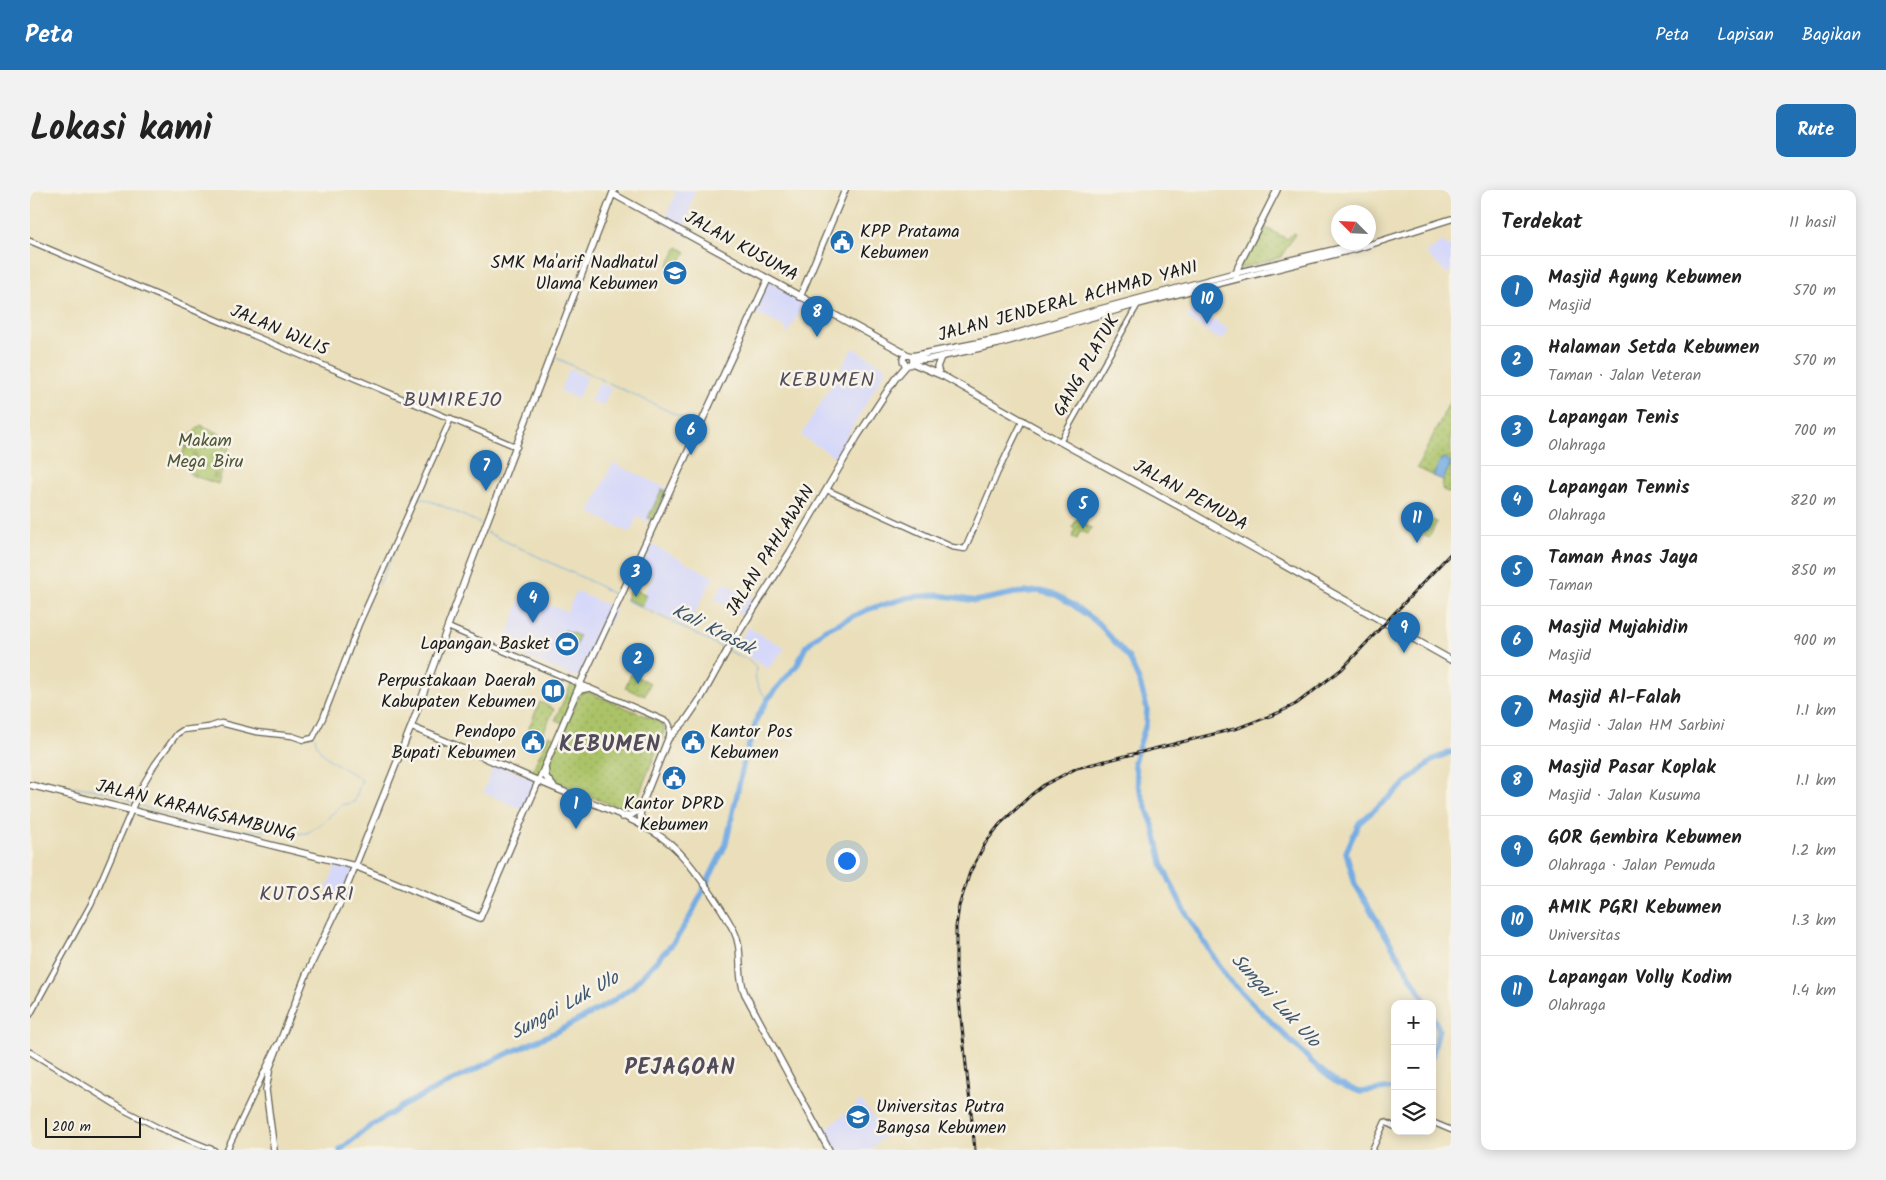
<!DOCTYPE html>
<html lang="id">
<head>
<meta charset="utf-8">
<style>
	:root { --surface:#fff; --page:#f2f2f2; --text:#222; --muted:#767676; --line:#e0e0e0; --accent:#1f6fb2 }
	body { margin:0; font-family:Kalam,sans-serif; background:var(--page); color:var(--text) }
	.controls { position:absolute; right:15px; bottom:15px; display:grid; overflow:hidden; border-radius:10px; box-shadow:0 2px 12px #0003 }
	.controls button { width:45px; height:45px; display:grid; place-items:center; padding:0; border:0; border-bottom:1px solid var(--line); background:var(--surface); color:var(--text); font:25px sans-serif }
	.compass { position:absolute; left:1301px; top:15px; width:45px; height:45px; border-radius:50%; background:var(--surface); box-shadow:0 2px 12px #0003; rotate:294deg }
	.scale { position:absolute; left:15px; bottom:12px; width:96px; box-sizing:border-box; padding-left:5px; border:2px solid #1c1c1c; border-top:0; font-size:14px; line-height:18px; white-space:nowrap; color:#1c1c1c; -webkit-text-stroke:4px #f7f3e8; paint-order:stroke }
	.you { position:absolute; left:816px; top:670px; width:18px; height:18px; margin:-12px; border:4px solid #fff; border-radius:50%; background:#1a73e8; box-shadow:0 0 0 8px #1a73e833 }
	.badge { display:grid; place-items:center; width:32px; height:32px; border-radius:50%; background:var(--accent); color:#fff; font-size:16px; font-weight:700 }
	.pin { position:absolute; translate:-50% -41px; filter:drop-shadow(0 1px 2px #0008) }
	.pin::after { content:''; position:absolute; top:26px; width:18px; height:15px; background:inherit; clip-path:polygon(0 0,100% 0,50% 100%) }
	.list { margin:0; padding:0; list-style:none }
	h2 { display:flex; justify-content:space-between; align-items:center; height:65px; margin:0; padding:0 20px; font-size:21px }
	h2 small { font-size:16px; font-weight:400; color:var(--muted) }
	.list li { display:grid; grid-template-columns:32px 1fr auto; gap:15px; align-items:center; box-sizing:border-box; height:70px; padding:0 20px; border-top:1px solid var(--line) }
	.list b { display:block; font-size:19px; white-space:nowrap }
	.list p { margin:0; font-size:16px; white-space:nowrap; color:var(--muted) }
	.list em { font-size:16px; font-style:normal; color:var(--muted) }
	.icon { flex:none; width:28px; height:28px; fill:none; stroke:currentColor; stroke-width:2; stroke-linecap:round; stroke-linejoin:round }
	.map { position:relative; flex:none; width:1421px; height:960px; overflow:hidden; border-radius:10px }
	header { display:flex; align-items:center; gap:30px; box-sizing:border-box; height:70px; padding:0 25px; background:var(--accent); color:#fff }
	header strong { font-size:24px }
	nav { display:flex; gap:28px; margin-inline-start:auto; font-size:18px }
	.intro { display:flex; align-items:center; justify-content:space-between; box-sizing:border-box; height:120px; padding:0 30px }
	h1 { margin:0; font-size:35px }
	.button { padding:12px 22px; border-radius:10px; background:var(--accent); color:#fff; font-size:18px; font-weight:700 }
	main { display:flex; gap:30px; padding:0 30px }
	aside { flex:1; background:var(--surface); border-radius:10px; box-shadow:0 2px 12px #0003 }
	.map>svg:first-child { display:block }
	.built { fill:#d6d8f9 }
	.green { fill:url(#green-dots); stroke:#647042 }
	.cemetery { fill:url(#cemetery-stones); stroke:#647042 }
	.pitch { fill:#abc368; stroke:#647042 }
	.water { fill:#74ace3; stroke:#486480 }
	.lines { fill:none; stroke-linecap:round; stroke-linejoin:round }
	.stream { stroke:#74ace3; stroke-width:1 }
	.river { stroke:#74ace3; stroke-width:5.5 }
	.minor-casing { stroke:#646053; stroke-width:7 }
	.major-casing { stroke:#646053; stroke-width:8 }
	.minor { stroke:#fff; stroke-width:4.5 }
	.major { stroke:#fff; stroke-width:5.5 }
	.rail-casing { stroke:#1c1c1c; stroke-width:3 }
	.rail { stroke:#f7f3e8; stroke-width:1; stroke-dasharray:4; stroke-linecap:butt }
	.labels { text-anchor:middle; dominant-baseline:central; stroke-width:5; stroke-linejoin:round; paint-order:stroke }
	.poi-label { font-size:18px; fill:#1c1c1c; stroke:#f7f3e8; text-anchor:end }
	.street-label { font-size:18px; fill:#1c1c1c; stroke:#f7f3e8 }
	.park-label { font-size:18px; fill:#4e5637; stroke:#f7f3e8 }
	.water-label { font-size:19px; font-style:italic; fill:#3f566c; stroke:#f7f3e8 }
	.quarter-label { font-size:20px; letter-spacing:1px; fill:#524c5a; stroke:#f7f3e8 }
	.district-label { font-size:22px; font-weight:bold; letter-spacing:1px; fill:#524c5a; stroke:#f7f3e8 }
</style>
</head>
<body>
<header>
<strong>Peta</strong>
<nav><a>Peta</a><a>Lapisan</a><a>Bagikan</a></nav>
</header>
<div class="intro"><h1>Lokasi kami</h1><a class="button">Rute</a></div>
<main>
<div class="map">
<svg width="1421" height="960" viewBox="0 0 1421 960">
	<defs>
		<pattern id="green-dots" width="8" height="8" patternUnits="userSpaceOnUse" patternTransform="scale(1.25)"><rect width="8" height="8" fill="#abc368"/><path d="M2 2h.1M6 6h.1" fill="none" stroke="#93a75a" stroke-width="1.8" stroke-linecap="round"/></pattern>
		<pattern id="cemetery-stones" width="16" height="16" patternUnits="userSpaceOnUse" patternTransform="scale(1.25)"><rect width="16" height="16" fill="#abc368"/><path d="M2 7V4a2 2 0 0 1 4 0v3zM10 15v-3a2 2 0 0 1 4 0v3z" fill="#93a75a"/></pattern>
	</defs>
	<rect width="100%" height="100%" fill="#f7f3e8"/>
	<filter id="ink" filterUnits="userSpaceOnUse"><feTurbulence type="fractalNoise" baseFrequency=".02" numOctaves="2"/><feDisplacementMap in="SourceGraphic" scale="10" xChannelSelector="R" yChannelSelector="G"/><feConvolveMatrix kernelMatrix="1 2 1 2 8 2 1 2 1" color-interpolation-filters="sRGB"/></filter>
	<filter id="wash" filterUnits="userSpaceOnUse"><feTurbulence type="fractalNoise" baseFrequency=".0096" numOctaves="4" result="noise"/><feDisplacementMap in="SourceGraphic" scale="20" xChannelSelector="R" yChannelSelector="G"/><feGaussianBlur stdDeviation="1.12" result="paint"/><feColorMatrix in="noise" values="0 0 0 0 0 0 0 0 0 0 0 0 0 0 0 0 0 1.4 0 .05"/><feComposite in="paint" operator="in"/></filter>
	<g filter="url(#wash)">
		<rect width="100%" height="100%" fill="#eadfba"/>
		<path class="built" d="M642,0h23l-12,45 -19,-13 12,-30z
			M1413,51l8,8v22l-4,3 -21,-21z
			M737,91l38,20 -17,33 -3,-1 1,-5 -33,-16z
			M1163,117l35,22 -6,12 -35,-22z
			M823,158l34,20 -52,89 -34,-21z
			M539,179l18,8 -9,22 -18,-8z
			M569,193l12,5 -8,18 -13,-5z
			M583,273l58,27 -16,35 -18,-8 -7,16 -41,-21z
			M617,352l67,35 -27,50 -45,-21 5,-10 -2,-5 8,-14 -18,-9z
			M694,392l33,18 -11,17 -32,-17z
			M546,401l40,18 -9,18 -5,-2 -24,53 -75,-30 19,-54 45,18z
			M718,437l37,21 -17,21 -33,-21z
			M465,573l42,18 -13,29 -41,-18z
			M307,672l18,4 -12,30 -17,-6z
			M831,911l26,33 -17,16h-40l-9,-17z"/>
		<path class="green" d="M1231,35l26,14 6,-6 2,1 -14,23 -43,12z
			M1421,209v94l-5,-1 -4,-3 1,-9 -26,-12z
			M632,299l4,2 -13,29 -5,-2z
			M1047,328l4,3 2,-3 4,3 -2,4 7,3 -5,6 -7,-3 -3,8 -5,-2 3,-8 -3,-1z
			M601,484l19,9 -5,13 -20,-8z
			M543,490l6,2 -16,41 -8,-3z
			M551,502h7l70,29 6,6v5l-30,75 -4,3 -10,-1 -71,-31 -2,-6 1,-6z
			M510,512l14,7 -13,29 -14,-6z
			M519,545l7,3 -16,37h-10z"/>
		<path class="cemetery" d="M171,235l31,14 -14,45 -27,-9 -10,-14c6,-20 2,-21 20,-36z"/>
		<path class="pitch" d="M648,57l8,5 -10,17 -8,-4z
			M1393,326l14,6 -8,16 -14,-7z
			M601,398l16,7 -5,11 -16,-7z
			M535,440l14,6 -5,16 -16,-7z"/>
		<path class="water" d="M1415,268l6,5 -8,17 -10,-4 8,-17z"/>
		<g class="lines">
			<path class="stream" d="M522,166l146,69
				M384,316l6,-8c5,-1 53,22 63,27v2
				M456,342l108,51 19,11
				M349,395l17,-38
				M595,410l37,17 63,32
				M698,461l21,9 7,7c-2,15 1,21 12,32
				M0,591l31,3 47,8 39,16 44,14 44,8 35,1 18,3 19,-1 19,-13 15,-15 13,-3 8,-22c-15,-12 -45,-21 -47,-43"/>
			<path class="river" d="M1397,814l-72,-120 -9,-32 13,-29 75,-64 17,-7
				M1402,825l7,14 -7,27
				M310,960l25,-20 39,-25 94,-47 60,-27 52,-28 23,-17 42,-45 16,-26 35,-71 18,-82 13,-44 11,-19 29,-34 9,-19 18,-16 45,-21 41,-12 28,-2 38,6 39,-8 24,-2 17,4 17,10 25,18 31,35 11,25 7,25 -1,16 -12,38 5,26 15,40 9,39 22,45 42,66 90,89 20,16 23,9 35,-4"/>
		</g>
	</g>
	<g filter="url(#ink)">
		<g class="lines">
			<defs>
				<path id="minor" d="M0,51l487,206
					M1030,252l78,-138
					M797,300l125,57 13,2 32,-75 26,-54
					M418,437l220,95 2,4 -1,12
					M0,825l61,-111 50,-116 14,-24 22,-30 6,-4 26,-3 12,-4 35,9 36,4 12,4 9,-2 10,-20 36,-94 92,-206
					M0,862l96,59 33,17 55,22
					M1402,932l19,8
					M197,960l50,-105
					M1342,960l13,-28 10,5"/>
				<path id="major" d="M583,4l295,161
					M1206,86l2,-9 39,-77
					M770,107l45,-107
					M873 170a5 5 0 1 1 10 0a5 5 0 1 1-10 0Z
					M882,166l86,-17 95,-28 138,-37 132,-31
					M883,170l17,-1 68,-15 140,-40 221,-56 92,-29
					M882,173l33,14 128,72 122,66 256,145
					M909,183l-2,-6 4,-10
					M546,504l4,-4 9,-2
					M381,537c51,20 101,43 151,64 33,13 78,29 106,51 20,15 54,66 66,89 10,19 2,43 11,63l84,156
					M515,575l1,12 7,9
					M0,595l325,81 125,52 100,-234 188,-405
					M592,627l11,-3 7,-5
					M614,638l-3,-5 -1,-14 28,-70 18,-19 15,-22 26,-47 63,-99 67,-115 38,-58 12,-14
					M244,960l-8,-60 4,-23 36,-92 35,-74 70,-174 56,-153 147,-384"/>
			</defs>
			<use href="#minor" class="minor-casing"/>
			<use href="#major" class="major-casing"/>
			<use href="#minor" class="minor"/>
			<use href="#major" class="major"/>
			<defs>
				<path id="rail" d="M945,960l-19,-179v-44l3,-21 11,-34 16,-30 14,-18 31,-29 13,-10 33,-17 161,-40 40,-15 18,-9 46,-35 109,-116"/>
			</defs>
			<use href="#rail" class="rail-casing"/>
			<use href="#rail" class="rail"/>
		</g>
	</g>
	<defs>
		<symbol id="civic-disc" viewBox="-11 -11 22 22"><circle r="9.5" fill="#1f6fb2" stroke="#f7f3e8"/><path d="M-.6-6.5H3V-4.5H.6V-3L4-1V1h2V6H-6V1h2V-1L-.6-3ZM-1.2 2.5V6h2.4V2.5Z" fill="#fff"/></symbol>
		<symbol id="school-disc" viewBox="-11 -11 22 22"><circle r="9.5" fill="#1f6fb2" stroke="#f7f3e8"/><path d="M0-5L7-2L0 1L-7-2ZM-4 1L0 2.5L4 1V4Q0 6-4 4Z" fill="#fff"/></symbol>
		<symbol id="stadium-disc" viewBox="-11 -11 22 22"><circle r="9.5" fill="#1f6fb2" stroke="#f7f3e8"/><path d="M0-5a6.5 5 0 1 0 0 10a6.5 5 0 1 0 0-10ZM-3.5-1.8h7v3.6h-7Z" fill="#fff"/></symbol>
		<symbol id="library-disc" viewBox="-11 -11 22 22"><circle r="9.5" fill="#1f6fb2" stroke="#f7f3e8"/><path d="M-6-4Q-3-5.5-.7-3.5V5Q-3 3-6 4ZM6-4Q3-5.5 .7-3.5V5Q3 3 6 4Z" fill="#fff"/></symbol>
		<symbol id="university-disc" viewBox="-11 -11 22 22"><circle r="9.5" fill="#1f6fb2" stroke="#f7f3e8"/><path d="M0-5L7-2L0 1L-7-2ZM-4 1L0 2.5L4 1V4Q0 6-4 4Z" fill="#fff"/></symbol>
	</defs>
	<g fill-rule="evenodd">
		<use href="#civic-disc" x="798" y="38" width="28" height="28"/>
		<use href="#school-disc" x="631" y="69" width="28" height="28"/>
		<use href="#stadium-disc" x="523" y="440" width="28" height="28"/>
		<use href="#library-disc" x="509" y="487" width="28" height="28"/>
		<use href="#civic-disc" x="489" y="538" width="28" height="28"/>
		<use href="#civic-disc" x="649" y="538" width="28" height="28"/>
		<use href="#civic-disc" x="630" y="574" width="28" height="28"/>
		<use href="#university-disc" x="814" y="913" width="28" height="28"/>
	</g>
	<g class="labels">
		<g class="poi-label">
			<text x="830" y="42" text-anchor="start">KPP Pratama<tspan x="830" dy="21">Kebumen</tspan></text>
			<text x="628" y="73">SMK Ma'arif Nadhatul<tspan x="628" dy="21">Ulama Kebumen</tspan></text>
			<text x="520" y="454">Lapangan Basket</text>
			<text x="506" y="491">Perpustakaan Daerah<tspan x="506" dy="21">Kabupaten Kebumen</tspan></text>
			<text x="486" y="542">Pendopo<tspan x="486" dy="21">Bupati Kebumen</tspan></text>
			<text x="680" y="542" text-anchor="start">Kantor Pos<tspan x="680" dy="21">Kebumen</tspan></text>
			<text x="644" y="614" text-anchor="middle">Kantor DPRD<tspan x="644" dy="21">Kebumen</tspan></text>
			<text x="846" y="917" text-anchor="start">Universitas Putra<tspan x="846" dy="21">Bangsa Kebumen</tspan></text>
		</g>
		<g class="street-label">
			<text transform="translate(711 57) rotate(29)">JALAN KUSUMA</text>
			<text transform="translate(1038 112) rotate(-15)">JALAN JENDERAL ACHMAD YANI</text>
			<text transform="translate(249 141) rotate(23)">JALAN WILIS</text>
			<text transform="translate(1057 176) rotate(-60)">GANG PLATUK</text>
			<text transform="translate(1160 306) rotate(29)">JALAN PEMUDA</text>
			<text transform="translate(741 361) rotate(-58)">JALAN PAHLAWAN</text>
			<text transform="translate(166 621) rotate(14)">JALAN KARANGSAMBUNG</text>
		</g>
		<g class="park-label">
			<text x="175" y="251">Makam<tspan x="175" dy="21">Mega Biru</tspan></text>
		</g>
		<g class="water-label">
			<text transform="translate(683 440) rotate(27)">Kali Krasak</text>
			<text transform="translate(1245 811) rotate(47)">Sungai Luk Ulo</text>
			<text transform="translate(535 816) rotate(-29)">Sungai Luk Ulo</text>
		</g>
		<g class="quarter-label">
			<text x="797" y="191">KEBUMEN</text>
			<text x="423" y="211">BUMIREJO</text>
			<text x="277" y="705">KUTOSARI</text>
		</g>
		<g class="district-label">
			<text x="580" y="555">KEBUMEN</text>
			<text x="650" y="878">PEJAGOAN</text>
		</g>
	</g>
</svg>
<div class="controls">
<button>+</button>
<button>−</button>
<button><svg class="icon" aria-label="layers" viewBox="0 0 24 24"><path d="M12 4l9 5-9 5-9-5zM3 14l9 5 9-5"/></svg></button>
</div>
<svg class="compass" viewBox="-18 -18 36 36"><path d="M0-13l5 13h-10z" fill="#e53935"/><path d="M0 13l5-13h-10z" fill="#767676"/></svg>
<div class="scale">200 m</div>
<div class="you"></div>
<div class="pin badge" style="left:546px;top:639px">1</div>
<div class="pin badge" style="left:608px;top:494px">2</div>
<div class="pin badge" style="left:606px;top:407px">3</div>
<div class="pin badge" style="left:503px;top:433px">4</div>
<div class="pin badge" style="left:1053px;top:339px">5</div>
<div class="pin badge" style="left:661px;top:265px">6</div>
<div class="pin badge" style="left:456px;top:301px">7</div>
<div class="pin badge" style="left:787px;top:147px">8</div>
<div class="pin badge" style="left:1374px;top:463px">9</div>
<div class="pin badge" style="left:1177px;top:134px">10</div>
<div class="pin badge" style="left:1387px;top:353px">11</div>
</div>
<aside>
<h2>Terdekat<small>11 hasil</small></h2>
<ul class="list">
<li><span class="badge">1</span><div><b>Masjid Agung Kebumen</b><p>Masjid</p></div><em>570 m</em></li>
<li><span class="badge">2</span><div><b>Halaman Setda Kebumen</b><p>Taman · Jalan Veteran</p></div><em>570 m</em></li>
<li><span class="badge">3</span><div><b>Lapangan Tenis</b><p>Olahraga</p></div><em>700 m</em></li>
<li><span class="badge">4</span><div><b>Lapangan Tennis</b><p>Olahraga</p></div><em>820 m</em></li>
<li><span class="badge">5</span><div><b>Taman Anas Jaya</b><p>Taman</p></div><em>850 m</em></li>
<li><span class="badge">6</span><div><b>Masjid Mujahidin</b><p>Masjid</p></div><em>900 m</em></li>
<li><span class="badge">7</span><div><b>Masjid Al-Falah</b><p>Masjid · Jalan HM Sarbini</p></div><em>1.1 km</em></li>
<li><span class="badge">8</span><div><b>Masjid Pasar Koplak</b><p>Masjid · Jalan Kusuma</p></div><em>1.1 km</em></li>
<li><span class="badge">9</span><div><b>GOR Gembira Kebumen</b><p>Olahraga · Jalan Pemuda</p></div><em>1.2 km</em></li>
<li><span class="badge">10</span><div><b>AMIK PGRI Kebumen</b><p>Universitas</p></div><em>1.3 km</em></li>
<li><span class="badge">11</span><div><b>Lapangan Volly Kodim</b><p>Olahraga</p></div><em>1.4 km</em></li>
</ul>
</aside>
</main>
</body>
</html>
